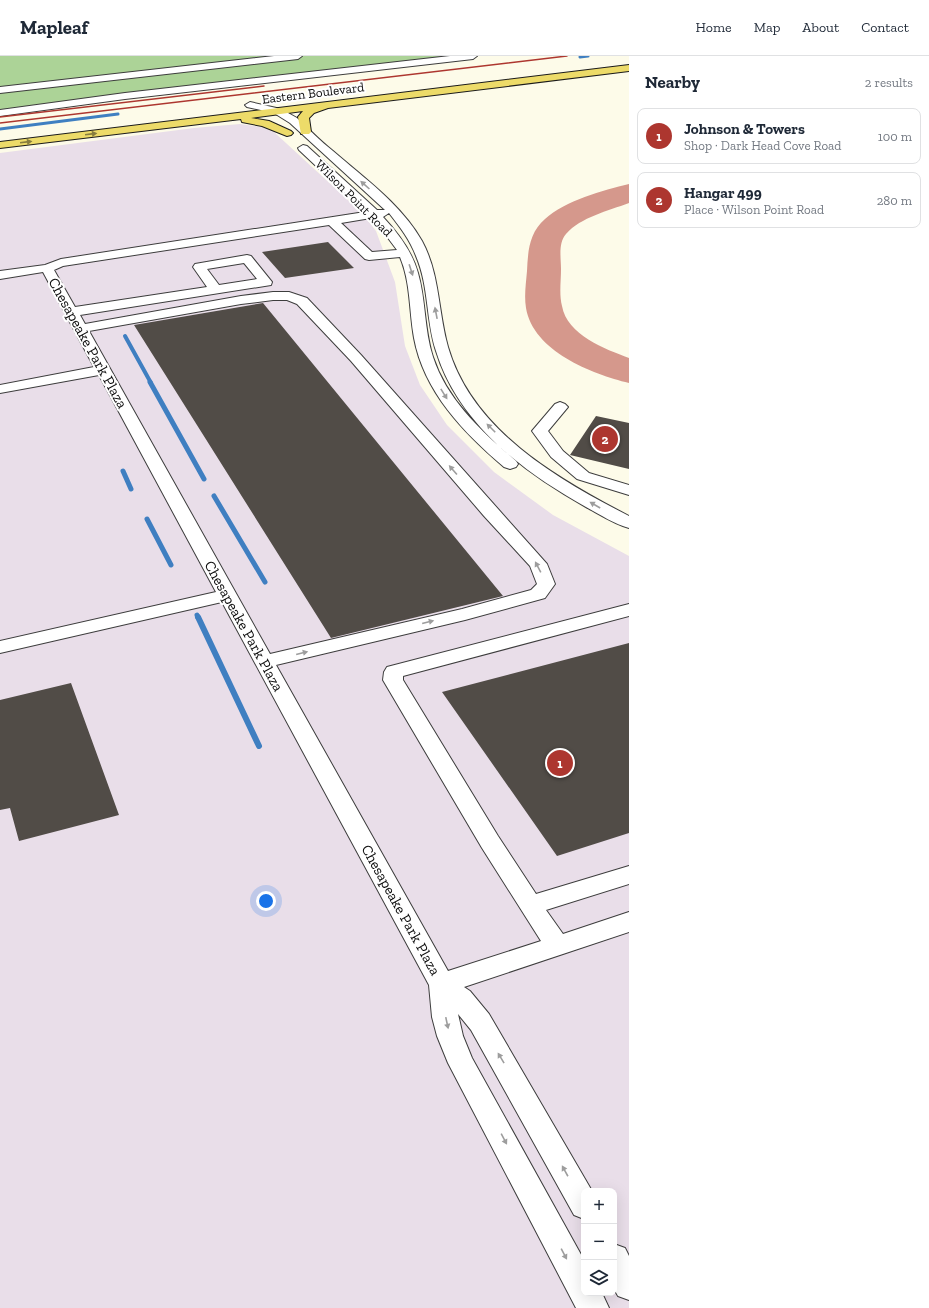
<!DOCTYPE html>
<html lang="en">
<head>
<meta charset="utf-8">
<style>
	:root { --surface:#fff; --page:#f2f2f3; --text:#1f2937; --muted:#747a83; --line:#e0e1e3; --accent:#ad362f }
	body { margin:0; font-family:"Zilla Slab",serif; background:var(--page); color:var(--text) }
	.controls { position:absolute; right:12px; bottom:12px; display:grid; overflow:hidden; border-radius:8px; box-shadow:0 4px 16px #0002 }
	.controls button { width:36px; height:36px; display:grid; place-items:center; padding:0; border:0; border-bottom:1px solid var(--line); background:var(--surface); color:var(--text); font:20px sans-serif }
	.you { position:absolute; left:266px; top:845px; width:14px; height:14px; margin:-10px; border:3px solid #fff; border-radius:50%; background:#1a73e8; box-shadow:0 0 0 6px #1a73e833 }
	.badge { display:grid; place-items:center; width:26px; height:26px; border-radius:50%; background:var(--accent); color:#fff; font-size:13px; font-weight:700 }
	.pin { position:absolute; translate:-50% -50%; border:2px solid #fff; box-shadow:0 1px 4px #0006 }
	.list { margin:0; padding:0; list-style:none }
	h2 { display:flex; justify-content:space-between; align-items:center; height:52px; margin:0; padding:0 16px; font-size:17px }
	h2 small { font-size:13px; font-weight:400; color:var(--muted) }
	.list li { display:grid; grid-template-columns:26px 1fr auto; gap:12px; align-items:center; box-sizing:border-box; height:56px; margin:0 8px 8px; padding:0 8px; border:1px solid var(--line); border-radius:8px }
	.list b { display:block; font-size:15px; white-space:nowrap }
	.list p { margin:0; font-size:13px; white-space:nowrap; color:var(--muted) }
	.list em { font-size:13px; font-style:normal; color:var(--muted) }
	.icon { flex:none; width:22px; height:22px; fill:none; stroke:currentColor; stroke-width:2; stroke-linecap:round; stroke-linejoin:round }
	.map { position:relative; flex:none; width:629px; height:1252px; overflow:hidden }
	header { display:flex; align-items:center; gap:24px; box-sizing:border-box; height:56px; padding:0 20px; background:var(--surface); border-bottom:1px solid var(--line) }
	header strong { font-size:19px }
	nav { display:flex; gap:22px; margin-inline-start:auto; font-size:14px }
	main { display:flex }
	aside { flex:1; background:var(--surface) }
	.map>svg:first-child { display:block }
	.industrial { fill:#e9dee9; fill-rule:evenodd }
	.forest { fill:#acd397 }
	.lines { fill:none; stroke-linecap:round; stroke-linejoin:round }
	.stream-far3 { stroke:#3f7fc1; stroke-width:3 }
	.stream-far2 { stroke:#3f7fc1; stroke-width:4 }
	.stream-far1 { stroke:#3f7fc1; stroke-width:5 }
	.stream { stroke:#3f7fc1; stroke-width:6 }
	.taxiway { fill:#d5988c; fill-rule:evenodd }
	.building { fill:#514c47 }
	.minor-casing { stroke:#3d3d3d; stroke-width:2 }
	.major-casing { stroke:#1b1b1b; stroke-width:2 }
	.minor { fill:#fff; fill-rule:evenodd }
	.major { fill:#eddb69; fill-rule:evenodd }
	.rail { stroke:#ad362f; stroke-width:1.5 }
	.oneway { fill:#877d3e }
	.oneway2 { fill:#9d9d9d }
	.labels { text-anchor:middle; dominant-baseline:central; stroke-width:4; stroke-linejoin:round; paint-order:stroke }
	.far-street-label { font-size:13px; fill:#0a0a0a; stroke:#fff }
	.street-label { font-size:15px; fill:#0a0a0a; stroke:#fff }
</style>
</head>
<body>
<header>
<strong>Mapleaf</strong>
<nav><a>Home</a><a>Map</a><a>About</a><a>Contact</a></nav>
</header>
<main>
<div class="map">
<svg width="629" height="1252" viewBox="0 0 629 1252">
	<rect width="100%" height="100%" fill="#fdfbe9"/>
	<path class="industrial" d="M240,68l21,3 13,5 87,80 15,19 19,51 10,64 15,39 27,40 47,47 59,43 76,41v752h-629v-1155l194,-25zM584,1135h30v102h-30z"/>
	<path class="forest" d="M0,0h457l-457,54z"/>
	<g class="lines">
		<path class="stream-far3" d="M580,1l8,-1
			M0,73l118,-15"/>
		<path class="stream-far2" d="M125,280l26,47"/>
		<path class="stream-far1" d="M150,326l54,97
			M123,415l8,18
			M214,440l51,86
			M147,463l24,46
			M197,559l1,3"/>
		<path class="stream" d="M198,561l61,129"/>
		<path class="taxiway" d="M629,128v19c-21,8 -48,14 -63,31 -8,9 -5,24 -5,35 0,13 -2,25 1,37 5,29 43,43 67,52v25c-37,-9 -96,-32 -103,-75 -2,-12 0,-25 1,-37 1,-20 2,-38 18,-52 20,-18 58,-29 84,-35z"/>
	</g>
	<path class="building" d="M328,186l26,26 -69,10 -23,-26z
		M263,247l240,293 -172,42 -197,-313z
		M596,360l33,7v46l-59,-14z
		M629,587v190l-72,23 -115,-164z
		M71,627l48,132 -100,26 -9,-33 -10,2v-110z"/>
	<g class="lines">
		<defs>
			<path id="minor" d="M274,0h28l-4,3 -298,34v-6z
				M450,0h27l-4,3 -348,40 -125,17v-6l125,-17z
				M250,46l31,7 16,9c12,11 23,23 36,33 31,27 68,53 89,90 18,33 16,71 26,106 24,83 109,132 181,169v12c-15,-4 -30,-14 -43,-21 -63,-35 -128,-84 -150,-156 -10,-30 -7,-65 -20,-95 -6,-16 -16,-29 -27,-43l-6,4c15,16 29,34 35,56 8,27 6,57 15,84 14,43 49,75 83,104l2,3 -2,3 -6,2 -6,-2c-40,-34 -80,-75 -90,-129 -5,-27 -3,-55 -14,-81l-31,3 -4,-1 -36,-34 -266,41 -9,4 21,37 132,-20 -14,-20 2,-3 52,-9 4,1 21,26 -1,3 -191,30 5,9 156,-28 32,-4h16l18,6 54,57 186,209 8,20 -10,14 -80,22 -189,45 172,306 93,-30 -59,-93 -99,-168 1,-8 3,-5 242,-63v12l-226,60v4l95,156 38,58 93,-28v18l-83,26 17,24 66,-22v20l-165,55 6,4 19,23 103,177h-8v28l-10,-4 -103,-185 -13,-16 5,22 9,22 112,202v33h18l7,15h-33l-128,-245 -11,-27 -5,-19 -3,-32 -207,-383 -222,51v-12l216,-49 -117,-217 -99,18v-8l94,-18 -51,-95 -43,7v-8l45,-6 16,-6 304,-47 -66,-62 -1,-2 5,-3 4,1 70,64h8l-95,-87 -16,-10 -27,-6 -2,-2zM371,162l17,20 9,12 -25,2 -31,-29zM244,207l13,16 -38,6 -12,-16zM273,244h14l10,4 54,57 133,155 46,50 7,18 -6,6 -69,19 -192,45 -181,-323 152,-27z
				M560,346l5,2 3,3 -20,24 15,20 26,22 40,12v10l-52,-16 -26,-22 -19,-26 23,-27z
				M614,1188l11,4 4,8v44l-11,-4 -4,-7z"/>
			<path id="major" d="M629,9v6l-301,37 -14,5 -5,5 2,14 -2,2h-8l-3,-17 5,-6 -52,7 18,3 22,10 2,2 -2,2 -4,1 -25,-10 -20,-4 -1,-3 -241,29v-6z"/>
		</defs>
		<use href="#minor" class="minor-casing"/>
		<use href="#major" class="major-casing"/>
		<use href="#minor" class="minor"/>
		<use href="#major" class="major"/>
		<path class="rail" d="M0,61l264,-31
			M0,67l567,-67"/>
	</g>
	<defs><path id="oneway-solid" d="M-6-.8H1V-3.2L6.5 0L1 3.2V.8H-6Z"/></defs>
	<g class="oneway">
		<use href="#oneway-solid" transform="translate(91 78) rotate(-7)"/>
		<use href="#oneway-solid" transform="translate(26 86) rotate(-7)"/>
	</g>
	<g class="oneway2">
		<use href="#oneway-solid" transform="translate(365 129) rotate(-138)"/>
		<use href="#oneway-solid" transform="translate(411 214) rotate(72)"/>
		<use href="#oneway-solid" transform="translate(436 257) rotate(-101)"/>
		<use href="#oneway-solid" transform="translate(444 338) rotate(58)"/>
		<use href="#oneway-solid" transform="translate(491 372) rotate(-135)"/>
		<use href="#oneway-solid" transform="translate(453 414) rotate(-131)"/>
		<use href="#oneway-solid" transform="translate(595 449) rotate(-150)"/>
		<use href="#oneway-solid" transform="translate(538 511) rotate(-118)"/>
		<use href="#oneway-solid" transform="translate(428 566) rotate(-14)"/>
		<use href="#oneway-solid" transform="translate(302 597) rotate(-14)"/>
		<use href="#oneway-solid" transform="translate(447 967) rotate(78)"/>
		<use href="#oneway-solid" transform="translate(501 1002) rotate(-121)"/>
		<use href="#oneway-solid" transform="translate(504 1083) rotate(62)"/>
		<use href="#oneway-solid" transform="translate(565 1115) rotate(-119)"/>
		<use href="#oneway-solid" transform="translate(564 1198) rotate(62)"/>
	</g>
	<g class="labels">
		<g class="far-street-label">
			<text transform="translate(313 37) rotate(-7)">Eastern Boulevard</text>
			<text transform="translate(354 142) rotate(45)">Wilson Point Road</text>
		</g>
		<g class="street-label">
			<text transform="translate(88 287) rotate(61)">Chesapeake Park Plaza</text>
			<text transform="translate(244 570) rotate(61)">Chesapeake Park Plaza</text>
			<text transform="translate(401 854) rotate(61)">Chesapeake Park Plaza</text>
		</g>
	</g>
</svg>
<div class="controls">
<button>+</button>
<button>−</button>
<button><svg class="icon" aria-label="layers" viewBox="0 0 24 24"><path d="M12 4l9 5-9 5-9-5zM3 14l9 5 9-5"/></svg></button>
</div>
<div class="you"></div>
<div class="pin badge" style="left:560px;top:707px">1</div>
<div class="pin badge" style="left:605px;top:383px">2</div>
</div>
<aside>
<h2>Nearby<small>2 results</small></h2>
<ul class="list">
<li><span class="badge">1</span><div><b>Johnson &amp; Towers</b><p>Shop · Dark Head Cove Road</p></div><em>100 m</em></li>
<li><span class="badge">2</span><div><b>Hangar 499</b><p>Place · Wilson Point Road</p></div><em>280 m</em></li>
</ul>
</aside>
</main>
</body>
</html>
